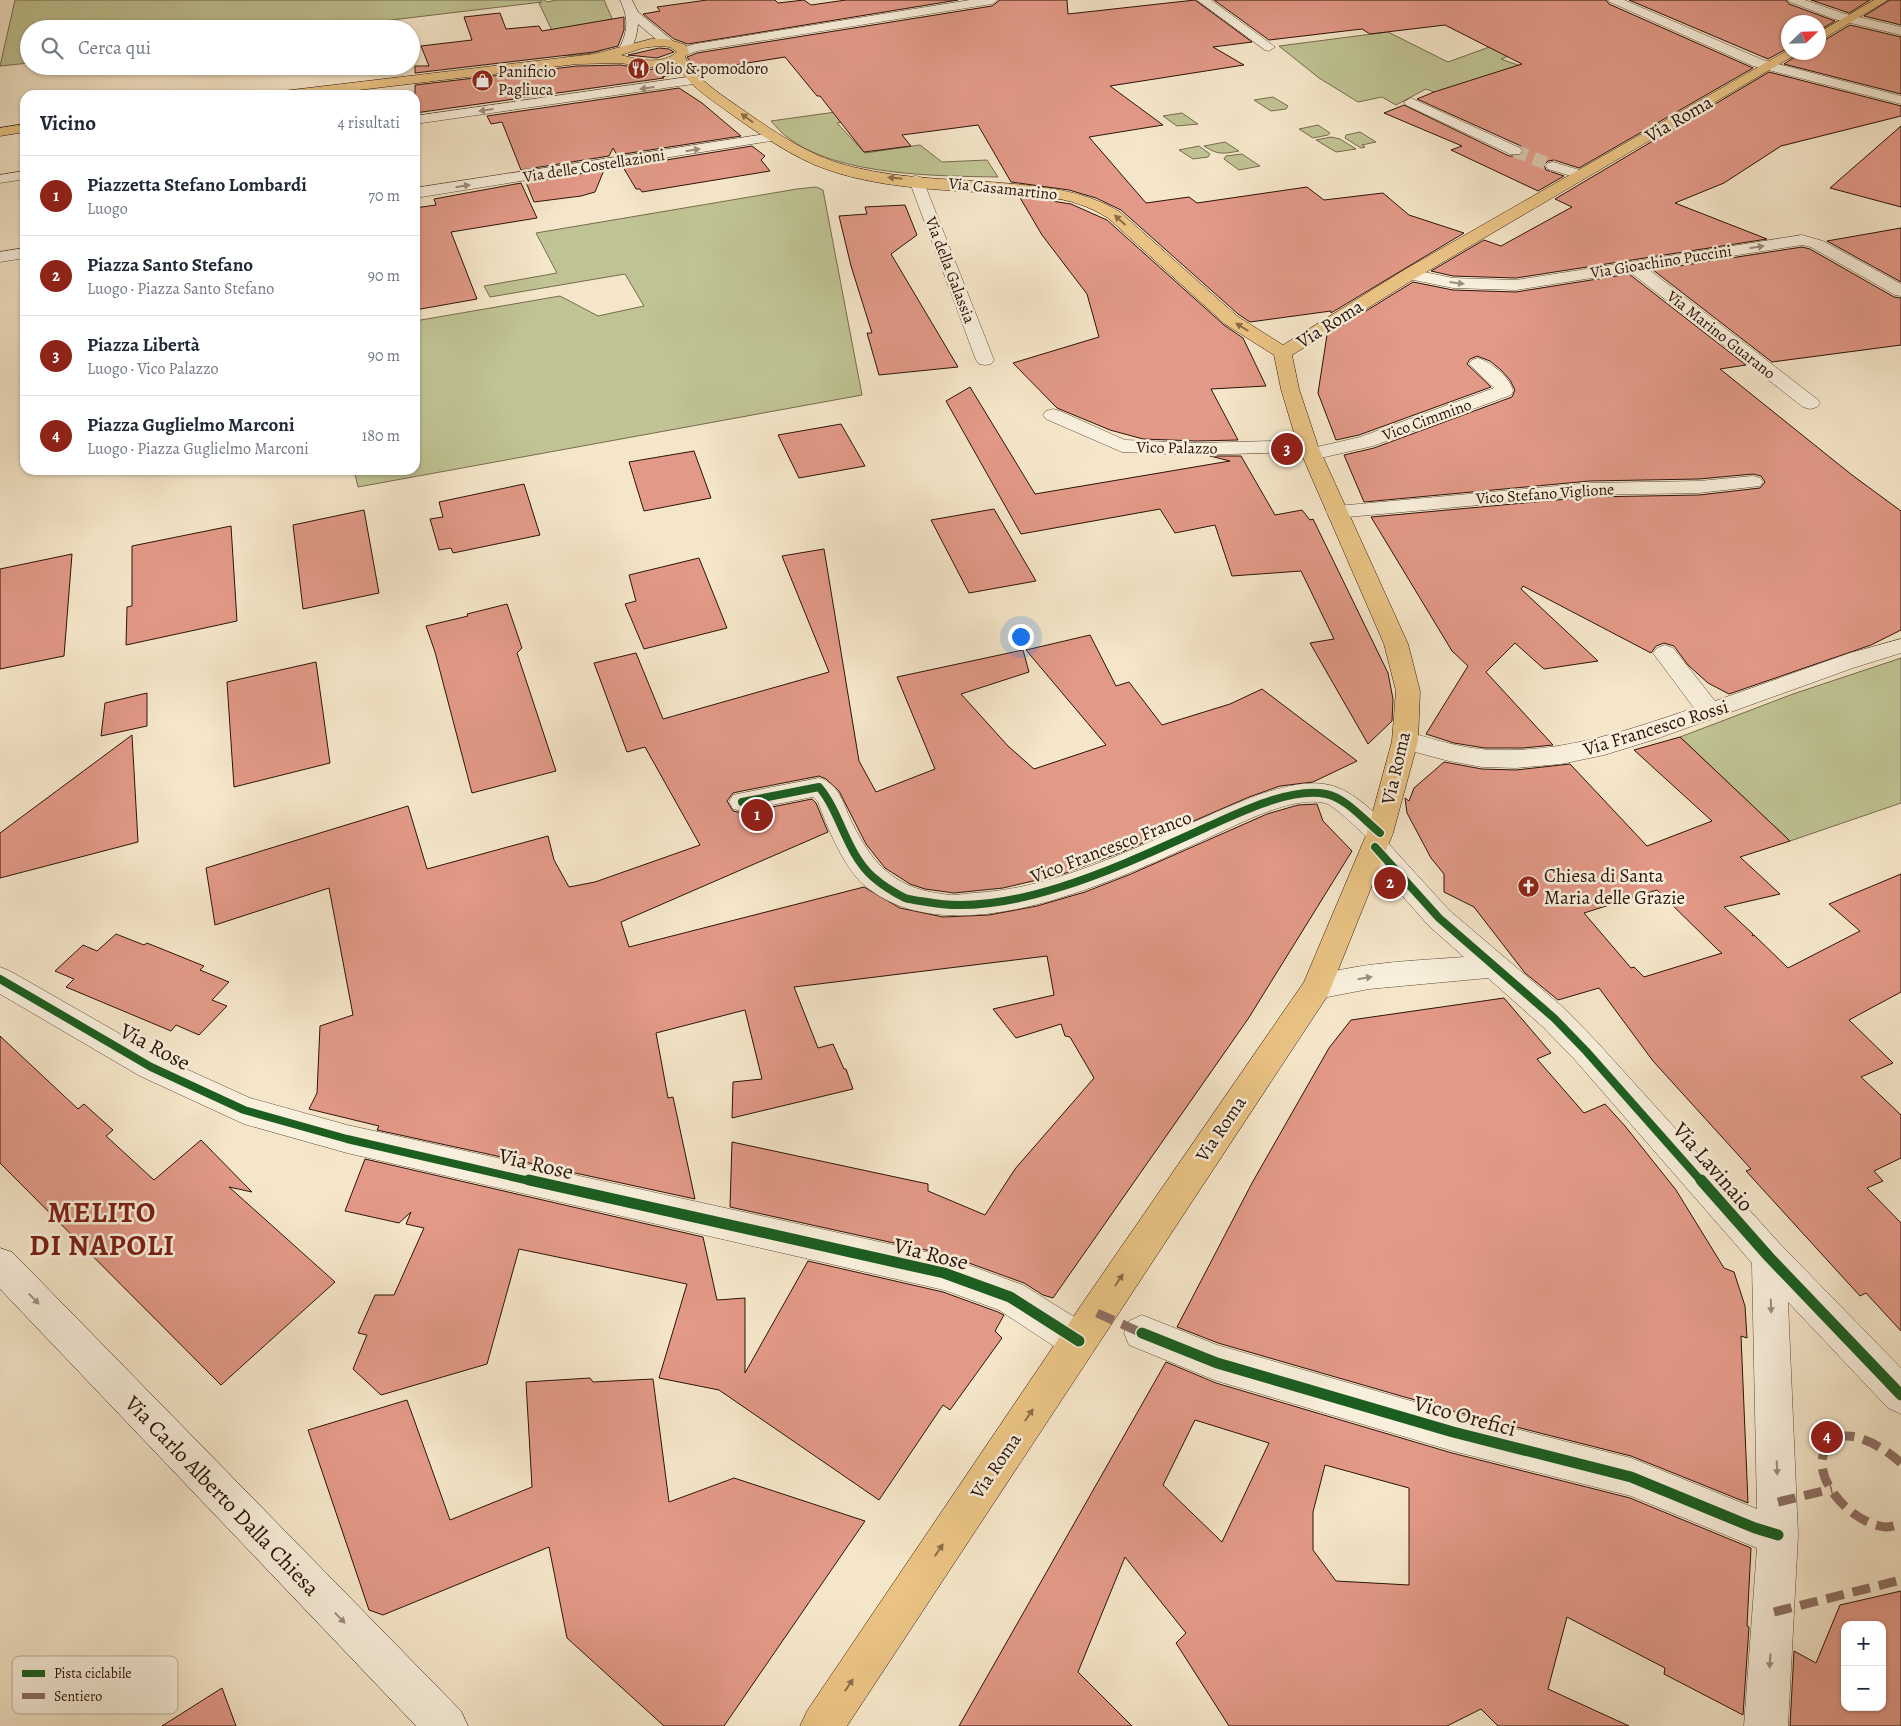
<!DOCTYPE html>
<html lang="it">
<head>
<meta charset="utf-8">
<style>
	:root { --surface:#fff; --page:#f6f6f7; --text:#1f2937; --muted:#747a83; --line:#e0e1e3; --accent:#8f2418 }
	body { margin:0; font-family:Alegreya,serif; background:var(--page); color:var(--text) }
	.controls { position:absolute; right:15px; bottom:15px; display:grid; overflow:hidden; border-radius:10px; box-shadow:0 1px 4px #0004 }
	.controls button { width:45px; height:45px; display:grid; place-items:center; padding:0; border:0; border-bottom:1px solid var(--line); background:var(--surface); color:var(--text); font:25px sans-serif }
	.compass { position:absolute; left:1781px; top:15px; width:45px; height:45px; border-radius:50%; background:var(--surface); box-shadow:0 1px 4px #0004; rotate:67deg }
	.you { position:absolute; left:1020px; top:636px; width:18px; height:18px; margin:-12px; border:4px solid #fff; border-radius:50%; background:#1a73e8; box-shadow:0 0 0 8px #1a73e833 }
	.badge { display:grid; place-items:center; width:32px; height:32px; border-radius:50%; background:var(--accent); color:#fff; font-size:16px; font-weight:700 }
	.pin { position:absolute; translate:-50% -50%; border:2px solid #fff; box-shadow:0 1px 5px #0006 }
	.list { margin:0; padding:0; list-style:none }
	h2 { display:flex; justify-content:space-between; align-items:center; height:65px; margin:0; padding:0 20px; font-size:21px }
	h2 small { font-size:16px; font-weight:400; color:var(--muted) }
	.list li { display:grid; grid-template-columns:32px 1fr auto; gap:15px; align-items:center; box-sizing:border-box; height:80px; padding:0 20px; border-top:1px solid var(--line) }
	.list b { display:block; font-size:19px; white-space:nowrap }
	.list p { margin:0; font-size:16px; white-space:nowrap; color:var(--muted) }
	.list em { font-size:16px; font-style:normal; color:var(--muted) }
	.icon { flex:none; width:28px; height:28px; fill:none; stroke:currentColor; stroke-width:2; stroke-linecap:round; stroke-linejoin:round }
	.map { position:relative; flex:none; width:1901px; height:1726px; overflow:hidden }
	.search { position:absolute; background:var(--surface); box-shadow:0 1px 4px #0004; left:20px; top:20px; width:400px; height:55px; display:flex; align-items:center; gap:12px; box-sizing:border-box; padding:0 18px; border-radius:28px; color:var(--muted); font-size:19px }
	.panel { position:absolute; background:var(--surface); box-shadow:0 1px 4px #0004; left:20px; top:90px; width:400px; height:385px; border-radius:15px }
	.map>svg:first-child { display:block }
	.green { fill:#c0c393; stroke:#766b4e }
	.building { fill:#e29987; stroke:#2d1309; fill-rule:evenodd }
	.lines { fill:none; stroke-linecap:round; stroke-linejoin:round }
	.street-tunnel { stroke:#d7c6ac; stroke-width:13; stroke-dasharray:13 7; stroke-linecap:butt }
	.street-casing { stroke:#5f4839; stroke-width:1 }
	.secondary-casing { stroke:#2d1309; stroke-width:1 }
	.primary-casing { stroke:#2d1309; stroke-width:1 }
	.street { fill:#f8efdc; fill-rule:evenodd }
	.secondary { fill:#f8efdc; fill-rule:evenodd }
	.primary { fill:#eac384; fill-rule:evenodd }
	.quiet { stroke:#8d6e63; stroke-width:9; stroke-dasharray:18 9; stroke-linecap:butt }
	.cycleway-far1-casing { stroke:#f8efdc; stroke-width:11 }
	.cycleway-casing { stroke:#f8efdc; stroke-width:14 }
	.cycleway-far1 { stroke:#1b5e20; stroke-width:8 }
	.cycleway { stroke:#1b5e20; stroke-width:11 }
	.oneway { fill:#9d8c7d }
	.oneway2 { fill:#8c6b46 }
	.labels { text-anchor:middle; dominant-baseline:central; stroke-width:5; stroke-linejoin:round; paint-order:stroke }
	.far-poi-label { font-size:16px; fill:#2d1309; stroke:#f8efdc; text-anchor:start }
	.far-street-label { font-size:16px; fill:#2d1309; stroke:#f8efdc }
	.street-label { font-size:19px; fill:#2d1309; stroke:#f8efdc }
	.poi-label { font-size:19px; fill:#2d1309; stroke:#f8efdc; text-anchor:start }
	.near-street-label { font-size:22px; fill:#2d1309; stroke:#f8efdc }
	.near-district-label { font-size:29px; font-weight:bold; letter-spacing:1px; fill:#7a1f14; stroke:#f8efdc }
	.key { fill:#f8efdc; stroke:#bbad9d; stroke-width:1 }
	.key-label { font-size:14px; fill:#2d1309 }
</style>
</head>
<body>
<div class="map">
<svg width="1901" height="1726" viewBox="0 0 1901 1726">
	<rect width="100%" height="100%" fill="#f5e6c9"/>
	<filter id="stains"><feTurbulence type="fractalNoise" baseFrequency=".004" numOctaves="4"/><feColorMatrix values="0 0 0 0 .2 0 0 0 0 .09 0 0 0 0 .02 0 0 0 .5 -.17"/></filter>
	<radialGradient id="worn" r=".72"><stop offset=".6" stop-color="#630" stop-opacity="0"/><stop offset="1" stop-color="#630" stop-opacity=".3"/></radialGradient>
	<path class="green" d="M15,0h530l2,2 10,-2h47l16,37c-16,18 -34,17 -56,19l-25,-53 3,-1 -226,27h-287v34l-29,3z
		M1388,32l60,30 55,-20h41l-43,17 76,27 -69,33 -82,-30 -30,16 -14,-8 -24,5 -39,-24 -40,-32z
		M1273,97l15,9 -2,3 -15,2 -17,-11z
		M886,105l8,10 -57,8 28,30 55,-8 22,17 45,-2 11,17c-60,-1 -162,-1 -211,-40 -6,-4 -11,-11 -16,-16z
		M1182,113l16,11 -21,2 -14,-10z
		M1318,125l12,8 -2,2 -15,3 -14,-9z
		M1360,132l16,10 -14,3 3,2 -4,1 -16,-10 1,-3z
		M1331,137l9,2 16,10 -20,3 -20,-12z
		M1225,142l14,9c-17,3 -21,4 -35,-5z
		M1199,146l11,8 -2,3 -15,2 -14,-9z
		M1242,154l18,12 -21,4 -15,-11 2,-3z
		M816,187l7,3 39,205 -504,92 -4,-17h61v-149l145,-25 38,20 46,-10 -19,-32 -135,23 -6,-11 73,-13 -21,-40 261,-44z
		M1901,658v145l-111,38 -110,-104 113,-43z"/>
	<path class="building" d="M707,0h68l3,3 26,-3 7,5 35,-5h112l-270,44 -14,-5 -31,-25 17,-3 -3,-4z
		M1000,0h67l1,14 127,-14 57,42 -39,5 31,18 -134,21 53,39 -74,12 57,66 43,-6 8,6 110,-16 17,13 59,-7 26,22 55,18 -133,80v-2l-81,11 -12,-8 -117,-104 -25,-12 -27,-8 -58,-8 -33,-57 -76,10 9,11 -47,6 -44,-56h-3l-32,-39 -88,14 -10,-14 10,-4 295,-47z
		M1214,0h392l3,4 144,64 -174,100 -25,-8 -6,1 -4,4 2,5 18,6 -26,15 -87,-41 11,-4 -78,-33 20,-8 105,51h11l4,-4 -3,-6 -104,-47 17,-7 88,-28 -77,-39 -75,9 -8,-5 -93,11z
		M1629,0h157l3,4 46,17 -17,10v-9h-30v26l-20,11z
		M1811,0h59l-21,13z
		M1890,0h11v25l-37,-9z
		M500,13l6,16 33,-3 3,5 82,-14v13l-6,16 -24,6 -179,21v-7h14l-8,-20 51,-6 -8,-23z
		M1850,25l51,12v57l-117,-30 18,-12h16v-8z
		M659,48l10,1 5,3 -17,6 -29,-3z
		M621,65l27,5 27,-5 6,9 -19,3 2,1 -249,35v-28l162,-19z
		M1769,72l132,34v10l-120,30 -57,37 -49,20 92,36 -251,39 -63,-2 -22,-5 53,-31 17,6 71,-39 -17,-8z
		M679,88l23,15 39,33 -124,19 -4,-7 -4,8 -88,14 -19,-48 -11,2 -4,-8z
		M1901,126v81l-71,-19z
		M752,146l13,10 -4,4 9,11 -128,21 -2,-3h-4l-13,-22z
		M604,170l-9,22 -14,4 -47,6 -8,-20z
		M521,183l16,35 -86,14 26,67 -62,11v-102l21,-3 -2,-6z
		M1019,196l52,8 36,16 117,105 19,13 23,48 -55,3 27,51 -42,1 -53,-2 -33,-9 -53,-22 -44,-45 86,-26 -12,-43 -45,-59z
		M905,205l12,30 -26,19 67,113 -79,8 -12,-42h5l-21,-67 -12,-50 28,-2 -2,-7z
		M1901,228v54l-74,-41z
		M1802,247l8,2 84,48 7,1v47l-129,17 -119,-92z
		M1629,274l117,91 -26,4 132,106 49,36v119l-30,15 -142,49 -21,-11 -20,-18 -14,-19 -10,-3 -8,3 -5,7 -128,-67 -2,3 77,72 -54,8 -29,-26 -29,29 67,73 -30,3h-38l-31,-5 -28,-9 42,-68 -16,-15 -81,-134 219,-20 109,-2 61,-7 5,-6 -4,-6 -8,-2 -54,5 -109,2 -226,21 -20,-47 30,-7 138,-51 3,-7 -5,-10 -9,-10 -11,-9 -13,-5 -7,3 -3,5 24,23 -132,48 -23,5 -18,-47 9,-58 86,-53 40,8 63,2z
		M970,387l65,107 195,-33 -20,-5h31l34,59 27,-5 8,10 3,-1 75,154 5,26 -1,22 -24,23 -58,-101 24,-4 -33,-68 -69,5 -17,-51 -40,8 -15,-24 -139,25 -75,-133z
		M841,424l24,42 -66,12 -21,-43z
		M694,451l17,47 -67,13 -15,-49z
		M524,484l16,51 -87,18 -2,-5 -12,2 -9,-31 13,-2 -4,-15z
		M994,509l42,72 -67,12 -38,-73z
		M364,510l15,83 -76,16 -10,-84z
		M231,526l6,95 -111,24 1,-38 5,-1v-60z
		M824,549l35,212 17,31 59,-23 -38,-92 126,-27 6,22 -68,22 47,52 26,23 72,-24 -80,-95 64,-15 26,51 13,-4 33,43 68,-21 32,-15 95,72 -44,21 -33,4 -31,11 -127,55 -59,22 -60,14 -49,5 -29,-4 -15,-5 -25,-16 -19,-24 -27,-53 -13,-12 -7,-3 -77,15 -9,2 -6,8 6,10 9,2 70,-14 4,4 12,29 -207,90 8,25 235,-60 36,21 43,9 46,-2 48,-9 48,-14 46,-18 136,-60 31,-9 19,-1 6,17 29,30 -104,168 -195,279 -10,-3 -19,-12 -80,-29 -214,-47 2,-65 196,42v7l57,24 30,-46 79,-91 -24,-41 -5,-1 -4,-12 -45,14 -23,-29 61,-14 -7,-39 -253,31 24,61 15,-4 11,25h2l7,20 -121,29 1,-36 29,-3 -17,-69 -89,23 12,65 5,-1 22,102 -318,-69 2,-4 -70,-17 8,-16 3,-67 33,-11 -24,-127 -114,37 -9,-57 202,-62 19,63 121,-33 6,24 15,27 26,-5 105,-37 -55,-98 -18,5 -33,-89 42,-10 27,66 166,-47 -47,-116z
		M72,554l-8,102 -64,13v-100z
		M699,558l28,70 -83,21 -19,-45 11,-3 -7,-26z
		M507,604l15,44 -5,5 39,118 -84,22 -37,-141 -9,-26 42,-10 -1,-2z
		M316,662l14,101 -96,24 -7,-105z
		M147,693v33l-46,10 4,-33z
		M132,735l6,107 -138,36v-45z
		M1680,737l110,104 -50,16 40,37 -56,13 29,27 -1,2 2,-1 34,33 72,-37 -31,-27 72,-30v118l-52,28 44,43 -32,14 40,38v43l-27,13 9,10 -16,7 34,35v108l-35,-38 -6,3 -114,-125 5,-2 -98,-108 -54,-73 -41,12 -33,-27 -51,-66 -30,-15v-18l-13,-16 -24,-45 -2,-15 4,3 5,-13 30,-26 38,7 34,1 54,-6 77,82 65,-25 -78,-71zM1657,890l61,60 4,3 -78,24 -10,-10 -3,1 -47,-55z
		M116,934l28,11 3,-2 57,23 -4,4 29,12 -17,18 15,6 -28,29 -23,-10 -5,6 -105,-44 8,-8 -19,-8 28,-26 14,6z
		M1504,998l47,55 -14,6 47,54 21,-9 20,22 51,64 48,78 10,4 11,34 2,32 -6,-2 7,167 -117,-47 -178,-45 -235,-68 -41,-16 75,-144 77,-135 22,-28z
		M0,1036l78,73 6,-5 29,26 -7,6 48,44 47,-40 51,52 -23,-5 106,95 -114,103 -221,-222z
		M365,1159l338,78 14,63 28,-2v75l63,-112 135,31 55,20 6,3 -9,16 7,7 -52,72 -7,-5 -64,95 -160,-110 -60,-12 28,-94 -168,-35 -32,115 -106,31 -28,-26 14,-34 -9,-2 17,-38h19l30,-67 -18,-4 5,-12 -12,11 -54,-12z
		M1166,1362l50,21 236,70 178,45 121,50 -4,78 2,1 -6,88 -79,-41 1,-6 -98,-51 -19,72 81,37h-131l-17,-17 -34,17h-218l-53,-83 10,-10 -61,-76 -47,115 54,54h-173zM1195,1420l74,23 -47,99 -59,-57zM1325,1465l84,23v97l-73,-4 -23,-31v-38z
		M590,1378l3,4 60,-3 16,123 65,-24 131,43 -141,205h-60l-97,-88 -18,-91 -166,68 -14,-5 -61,-180 99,-30 43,120 82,-33 -6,-105z
		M1901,1591v135h-111l4,-75 22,12 24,-58zM1845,1625h37v82h-37z
		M222,1688l14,38h-74z"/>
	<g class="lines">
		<path class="street-tunnel" d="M1515,151l38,15"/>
		<defs>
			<path id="street" d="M970,0h28l-6,4 -295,47 -14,5 -6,-4 2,-3 16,-5z
				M1197,0h14l64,47 -6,4 -4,-1z
				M1608,0h16l139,60 138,36v8l-148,-38 -143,-64z
				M1788,0h17l37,13 59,14v8l-67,-16 -44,-17z
				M695,76l7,4 -2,3 -285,41v-8z
				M1411,98l109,50 2,3 -2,3h-10l-104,-49 -2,-3z
				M772,133l5,1 2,3 -2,3 -362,58v-10z
				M1553,162l33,10 2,3 -2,3 -5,1 -33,-10 -2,-3 2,-3z
				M25,171v8l-25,4v-8z
				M916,176l5,1 2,3 71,180 -3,4 -6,1 -6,-1 -3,-4 -67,-180 2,-3z
				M1802,235l21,6 78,43v12l-6,-1 -84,-48 -9,-2 -154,24 169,130 3,4 -3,4 -7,2 -7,-2 -173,-135 -114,18 -63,-2 -49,-10 -2,-4 2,-4 6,-1 43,9 63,2z
				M25,248v10l-25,4v-10z
				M1478,358c13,4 33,20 35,33l-2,4 -138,51 -61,14 -7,-2 -3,-4 1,-2 -107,3 -74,-3 -76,-33 -3,-4 3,-4 7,-2 7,2 65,29 71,3 112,-3 7,2 2,5 43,-10 134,-49 -25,-24 3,-4z
				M1753,476l7,2 3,4 -3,4 -61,7 -109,2 -253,23 -7,-2 -4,-4 4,-4 7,-2 253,-23 109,-2z
				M1901,639v14l-48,15 -197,71 -52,16 -43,9 -45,4 -34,-1 -33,-6 -53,-14 -4,-6 4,-6c16,-5 36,5 52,8 16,4 33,7 49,7 69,2 132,-20 197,-42l-41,-55 4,-5 8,-3 8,3 42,53 135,-48z
				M819,778c17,5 23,20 29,36 21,46 43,74 95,80 10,2 20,0 30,-1 82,-4 161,-45 235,-77 32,-14 81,-37 116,-32 27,4 45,25 66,42l3,7 -3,7 -4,1 63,69 116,99 32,33 184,203 120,123v46l-13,-6 -100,-106 10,233 -10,191h-44l13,-178 -126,-52 -178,-45 -236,-70 -88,-36 -5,-12 5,-12 13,-6 75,30 236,68 178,45 126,51 -5,-246 -177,-203 -32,-33 -55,-49 -119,11 -52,10 -11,-4 -4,-8 4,-8c51,-17 106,-18 158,-22l-35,-31 -64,-72 -4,-7 4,-7 4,-1c-8,-7 -35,-34 -44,-36 -33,-8 -85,21 -115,34 -90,41 -257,123 -346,48 -20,-17 -37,-58 -46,-83l-5,-5 -71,14 -9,-2 -4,-7 4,-7 9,-2z
				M0,967l10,4 152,87 88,40 97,27 597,131 79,29 69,43 5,13 -5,13 -13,5 -13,-5 -67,-44 -55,-20 -597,-137 -103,-29 -104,-48 -140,-82z"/>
			<path id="secondary" d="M620,0h12l6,12 34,28 2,3 -2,3h-8l-26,-22c-1,11 -3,19 -9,28h-8l-2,-3c9,-18 10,-31 1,-49z
				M0,1248l12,4 449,459 7,15h-52l-416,-437z"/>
			<path id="primary" d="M1874,0h14l-70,42v-9z
				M651,39h16l19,6 3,7 -4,5c13,25 39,39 61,55 33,23 67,46 107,55 53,13 108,12 162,17 37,4 72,8 105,28l117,104 46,29 121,-75 384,-220v2h12l-384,226 -124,77 7,34 19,57 90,198 12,47 -2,50 -25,92 -65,162 -481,731h-47l7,-15 277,-410 220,-319 63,-149 25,-92 4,-50 -12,-47 -86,-198 -17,-57 -7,-34 -49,-31 -117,-106c-19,-12 -38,-18 -61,-21 -75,-8 -162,-3 -232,-32 -30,-13 -57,-32 -84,-51 -20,-15 -43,-28 -55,-51l-28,5 -27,-5 -44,1 -260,31h-41l7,-4 311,-37zM659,46l11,1 7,5c-15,13 -38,8 -56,3l22,-7z
				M25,124v8l-25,4v-8z"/>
		</defs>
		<use href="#street" class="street-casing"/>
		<use href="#secondary" class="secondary-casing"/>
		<use href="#primary" class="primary-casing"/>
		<use href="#street" class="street"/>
		<use href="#secondary" class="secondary"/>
		<use href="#primary" class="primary"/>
		<path class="quiet" d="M1097,1313l45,20
			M1901,1463c-15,-14 -57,-42 -73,-17 -4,5 -6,11 -6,18 1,28 36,61 64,63 5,0 10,-2 15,-3
			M1778,1502l54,-13
			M1774,1612l127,-32"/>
		<defs>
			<path id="cycleway-far1" d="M742,802l77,-15c22,26 27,66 54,90 8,7 22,16 32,21 6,2 15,3 22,4 86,17 202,-40 280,-75 32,-14 83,-40 119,-33 20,4 38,26 54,39
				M1375,847l64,71 115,100 32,33 116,131
				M0,979l151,88 93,43 103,29 187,43"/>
			<path id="cycleway" d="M529,1180l415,93 66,24 69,44
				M1701,1180l68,77 132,138
				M1142,1333l75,30 236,69 178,45 124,51 23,7"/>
		</defs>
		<use href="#cycleway-far1" class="cycleway-far1-casing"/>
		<use href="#cycleway" class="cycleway-casing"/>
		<use href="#cycleway-far1" class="cycleway-far1"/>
		<use href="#cycleway" class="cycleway"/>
	</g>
	<defs><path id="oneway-solid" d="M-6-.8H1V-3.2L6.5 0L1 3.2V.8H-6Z" transform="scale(1.25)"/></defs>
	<g class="oneway">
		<use href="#oneway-solid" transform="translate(647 88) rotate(172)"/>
		<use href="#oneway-solid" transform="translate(486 110) rotate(172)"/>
		<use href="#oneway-solid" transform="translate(693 150) rotate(-9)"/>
		<use href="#oneway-solid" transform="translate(463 186) rotate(-9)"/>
		<use href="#oneway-solid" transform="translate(1757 247) rotate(-9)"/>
		<use href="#oneway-solid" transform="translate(1457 283) rotate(7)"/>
		<use href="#oneway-solid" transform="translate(1365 978) rotate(-9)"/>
		<use href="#oneway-solid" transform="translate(34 1299) rotate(46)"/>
		<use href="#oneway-solid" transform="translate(1771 1306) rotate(88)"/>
		<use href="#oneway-solid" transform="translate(1777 1468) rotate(88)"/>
		<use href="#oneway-solid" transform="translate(340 1618) rotate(46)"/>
		<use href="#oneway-solid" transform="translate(1770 1661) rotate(94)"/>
	</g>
	<g class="oneway2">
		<use href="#oneway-solid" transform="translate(747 118) rotate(-144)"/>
		<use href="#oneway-solid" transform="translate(895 178) rotate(-174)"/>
		<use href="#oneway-solid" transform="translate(1120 220) rotate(-138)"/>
		<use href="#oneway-solid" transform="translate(1242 327) rotate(-148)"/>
		<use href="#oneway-solid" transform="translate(1119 1280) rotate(-56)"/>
		<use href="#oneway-solid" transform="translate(1029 1415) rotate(-56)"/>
		<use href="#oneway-solid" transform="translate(939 1550) rotate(-56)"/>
		<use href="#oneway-solid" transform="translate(849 1685) rotate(-56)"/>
	</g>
	<defs>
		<symbol id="restaurant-disc" viewBox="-11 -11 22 22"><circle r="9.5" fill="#8f2418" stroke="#f8efdc"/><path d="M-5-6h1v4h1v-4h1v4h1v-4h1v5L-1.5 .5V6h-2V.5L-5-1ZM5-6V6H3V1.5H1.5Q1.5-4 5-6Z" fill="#fff"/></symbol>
		<symbol id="shop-disc" viewBox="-11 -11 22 22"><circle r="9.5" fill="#8f2418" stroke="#f8efdc"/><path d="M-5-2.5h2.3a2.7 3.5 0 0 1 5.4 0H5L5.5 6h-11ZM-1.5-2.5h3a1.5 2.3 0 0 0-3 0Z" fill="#fff"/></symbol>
		<symbol id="church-disc" viewBox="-11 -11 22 22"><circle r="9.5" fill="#8f2418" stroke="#f8efdc"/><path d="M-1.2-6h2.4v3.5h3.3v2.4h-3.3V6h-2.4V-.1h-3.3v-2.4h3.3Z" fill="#fff"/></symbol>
	</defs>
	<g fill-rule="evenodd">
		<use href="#restaurant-disc" x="626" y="56" width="25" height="25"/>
		<use href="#shop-disc" x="470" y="68" width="25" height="25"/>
		<use href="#church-disc" x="1516" y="874" width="25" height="25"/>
	</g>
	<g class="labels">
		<g class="far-poi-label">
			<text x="655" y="69">Olio &amp; pomodoro</text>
			<text x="498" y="72">Panificio<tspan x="498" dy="18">Pagliuca</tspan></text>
		</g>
		<g class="far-street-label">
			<text transform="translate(594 166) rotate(-9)">Via delle Costellazioni</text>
			<text transform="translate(1003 189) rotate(6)">Via Casamartino</text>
			<text transform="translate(1661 262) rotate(-9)">Via Gioachino Puccini</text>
			<text transform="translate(950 270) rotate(69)">Via della Galassia</text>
			<text transform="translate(1721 335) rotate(38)">Via Marino Guarano</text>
			<text transform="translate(1427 420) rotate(-20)">Vico Cimmino</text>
			<text transform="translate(1177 448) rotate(1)">Vico Palazzo</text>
			<text transform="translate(1545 494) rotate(-4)">Vico Stefano Viglione</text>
		</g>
		<g class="street-label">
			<text transform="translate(1679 119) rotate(-30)">Via Roma</text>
			<text transform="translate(1330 324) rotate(-32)">Via Roma</text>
			<text transform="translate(1656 728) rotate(-17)">Via Francesco Rossi</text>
			<text transform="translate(1396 768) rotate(-77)">Via Roma</text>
			<text transform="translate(1111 847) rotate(-21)">Vico Francesco Franco</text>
			<text transform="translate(1221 1129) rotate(-56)">Via Roma</text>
			<text transform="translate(996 1466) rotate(-56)">Via Roma</text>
		</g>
		<g class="poi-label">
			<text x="1544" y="876">Chiesa di Santa<tspan x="1544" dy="22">Maria delle Grazie</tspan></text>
		</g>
		<g class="near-street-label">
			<text transform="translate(155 1047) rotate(28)">Via Rose</text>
			<text transform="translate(536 1164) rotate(13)">Via Rose</text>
			<text transform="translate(1713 1167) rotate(49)">Via Lavinaio</text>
			<text transform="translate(931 1254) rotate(14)">Via Rose</text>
			<text transform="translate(1465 1416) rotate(15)">Vico Orefici</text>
			<text transform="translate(222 1496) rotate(46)">Via Carlo Alberto Dalla Chiesa</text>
		</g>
		<g class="near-district-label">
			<text x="102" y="1212">MELITO<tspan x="102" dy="33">DI NAPOLI</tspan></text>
		</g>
	</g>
	<rect x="12" y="1656" width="166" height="58" rx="8" class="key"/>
	<rect x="22" y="1670" width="23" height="7" fill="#1b5e20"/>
	<rect x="22" y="1693" width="23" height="6" fill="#8d6e63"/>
	<g class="key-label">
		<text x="54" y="1678">Pista ciclabile</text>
		<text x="54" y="1701">Sentiero</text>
	</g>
	<rect width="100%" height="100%" filter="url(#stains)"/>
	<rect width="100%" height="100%" fill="url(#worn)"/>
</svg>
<div class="controls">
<button>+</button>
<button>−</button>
</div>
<svg class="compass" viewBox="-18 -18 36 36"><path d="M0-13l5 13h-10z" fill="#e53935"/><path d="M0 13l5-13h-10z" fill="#747a83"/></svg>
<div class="you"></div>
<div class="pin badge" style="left:757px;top:815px">1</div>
<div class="pin badge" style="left:1390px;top:883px">2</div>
<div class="pin badge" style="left:1287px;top:449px">3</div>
<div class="pin badge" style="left:1827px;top:1437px">4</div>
<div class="search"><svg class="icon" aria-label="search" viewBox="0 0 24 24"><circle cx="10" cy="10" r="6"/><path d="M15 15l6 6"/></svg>Cerca qui</div>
<section class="panel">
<h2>Vicino<small>4 risultati</small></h2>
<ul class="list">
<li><span class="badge">1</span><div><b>Piazzetta Stefano Lombardi</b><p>Luogo</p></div><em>70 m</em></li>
<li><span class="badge">2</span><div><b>Piazza Santo Stefano</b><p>Luogo · Piazza Santo Stefano</p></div><em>90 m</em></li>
<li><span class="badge">3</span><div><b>Piazza Libertà</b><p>Luogo · Vico Palazzo</p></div><em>90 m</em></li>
<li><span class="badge">4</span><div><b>Piazza Guglielmo Marconi</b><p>Luogo · Piazza Guglielmo Marconi</p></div><em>180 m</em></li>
</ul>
</section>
</div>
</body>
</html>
